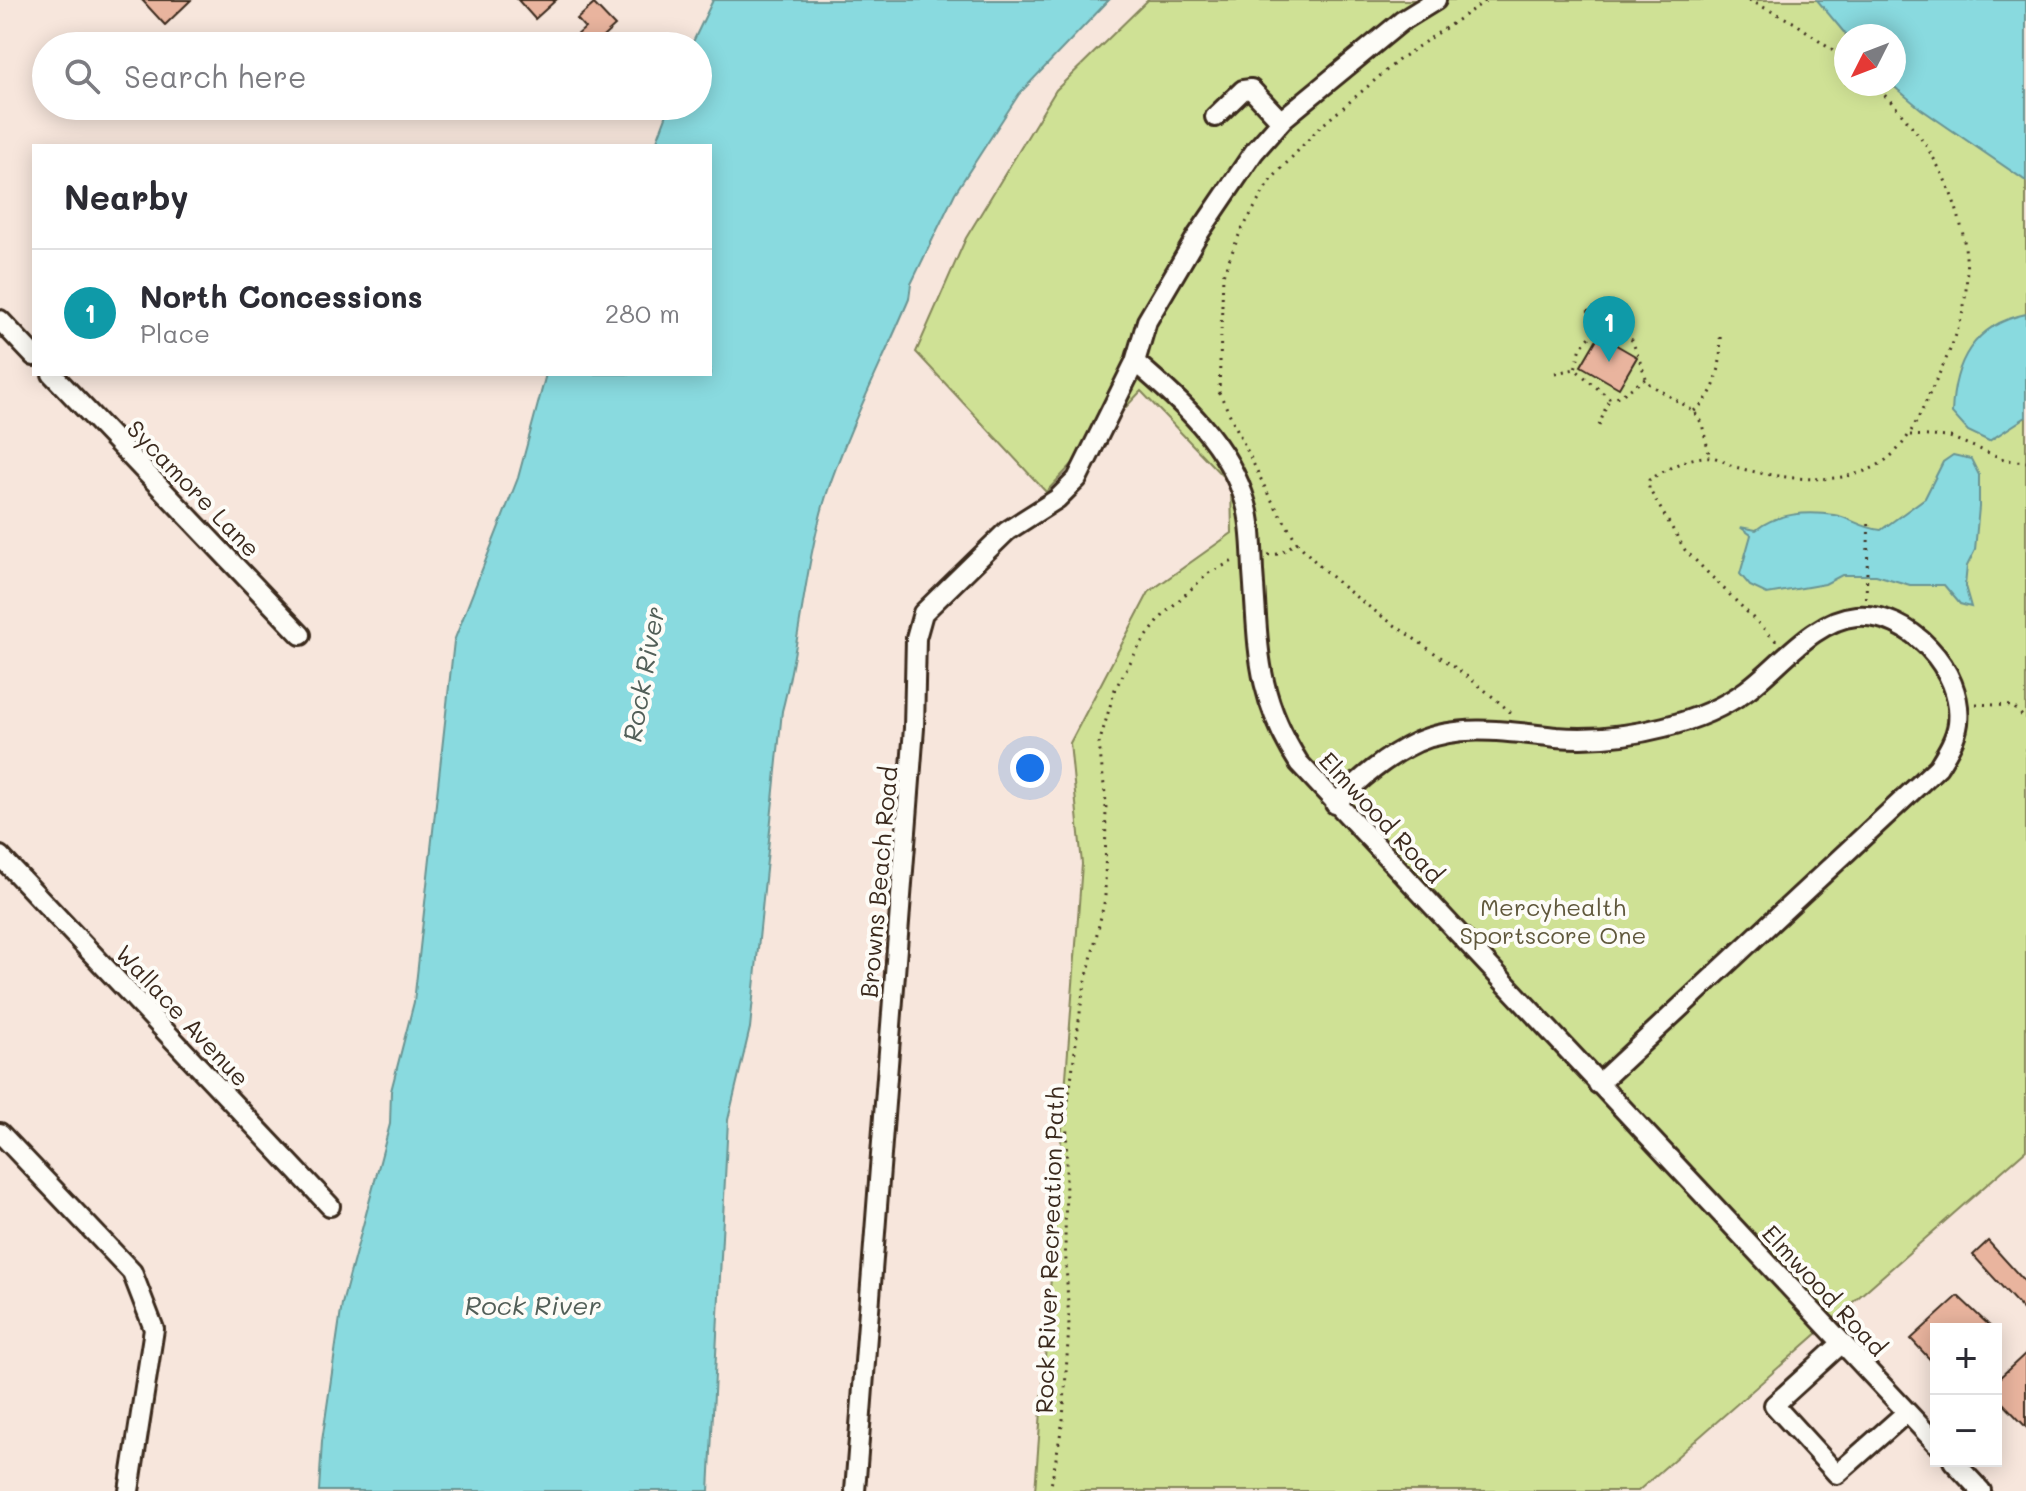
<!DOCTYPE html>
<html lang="en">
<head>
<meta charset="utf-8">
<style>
	:root { --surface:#fff; --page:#f2f2f3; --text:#2b2b33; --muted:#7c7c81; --line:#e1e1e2; --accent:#3b2a1e }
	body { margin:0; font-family:Mali,sans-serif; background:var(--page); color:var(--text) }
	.controls { position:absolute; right:24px; bottom:24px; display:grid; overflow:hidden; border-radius:0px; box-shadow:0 4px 20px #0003 }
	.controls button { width:72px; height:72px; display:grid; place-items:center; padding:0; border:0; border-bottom:2px solid var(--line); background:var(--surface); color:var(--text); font:40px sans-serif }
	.compass { position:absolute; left:1834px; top:24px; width:72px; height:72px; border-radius:50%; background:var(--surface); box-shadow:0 4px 20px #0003; rotate:228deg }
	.you { position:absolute; left:1030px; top:768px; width:28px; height:28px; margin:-20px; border:6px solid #fff; border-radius:50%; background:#1a73e8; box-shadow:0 0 0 12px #1a73e833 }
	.badge { display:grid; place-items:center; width:52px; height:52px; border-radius:50%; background:var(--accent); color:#fff; font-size:26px; font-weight:700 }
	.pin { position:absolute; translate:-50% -66px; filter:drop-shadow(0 2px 4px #0008) }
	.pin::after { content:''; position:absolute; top:42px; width:28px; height:24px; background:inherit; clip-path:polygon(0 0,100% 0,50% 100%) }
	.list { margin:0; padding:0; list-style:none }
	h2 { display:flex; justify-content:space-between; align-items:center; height:104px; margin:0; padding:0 32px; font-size:34px }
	h2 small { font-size:26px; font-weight:400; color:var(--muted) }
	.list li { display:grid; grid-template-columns:52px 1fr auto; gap:24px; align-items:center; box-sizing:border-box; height:128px; padding:0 32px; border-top:2px solid var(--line) }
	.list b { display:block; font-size:30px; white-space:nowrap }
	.list p { margin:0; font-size:26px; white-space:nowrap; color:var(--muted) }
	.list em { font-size:26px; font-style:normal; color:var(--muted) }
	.icon { flex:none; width:44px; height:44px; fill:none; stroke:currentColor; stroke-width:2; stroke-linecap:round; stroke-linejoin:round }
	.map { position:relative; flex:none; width:2026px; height:1491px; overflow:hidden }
	.search { position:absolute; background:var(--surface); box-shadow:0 4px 20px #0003; left:32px; top:32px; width:680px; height:88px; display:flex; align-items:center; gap:20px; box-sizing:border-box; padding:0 28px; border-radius:44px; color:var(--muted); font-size:30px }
	.panel { position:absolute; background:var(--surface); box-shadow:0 4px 20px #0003; left:32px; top:144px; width:680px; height:232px; border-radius:0px }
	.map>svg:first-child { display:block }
	.green { fill:#cfe195; stroke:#85865a; stroke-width:2; fill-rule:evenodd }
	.water { fill:#89dadf; stroke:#6a9492; stroke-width:2 }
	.building { fill:#e9b49e; stroke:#3b2a1e; stroke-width:2 }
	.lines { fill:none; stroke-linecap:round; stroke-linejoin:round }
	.minor-casing { stroke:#3b2a1e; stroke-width:24 }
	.path { stroke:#3b2a1e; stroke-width:3; stroke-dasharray:2 6; stroke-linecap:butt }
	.minor { stroke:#fdfcf7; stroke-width:18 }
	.labels { text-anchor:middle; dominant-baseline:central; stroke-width:8; stroke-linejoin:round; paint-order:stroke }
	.street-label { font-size:24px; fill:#3b2a1e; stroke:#fdfcf7 }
	.park-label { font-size:24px; fill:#60583c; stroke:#fdfcf7 }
	.water-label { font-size:26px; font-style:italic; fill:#525f58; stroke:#fdfcf7 }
</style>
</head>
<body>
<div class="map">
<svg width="2026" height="1491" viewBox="0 0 2026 1491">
	<rect width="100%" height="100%" fill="#f7e6dc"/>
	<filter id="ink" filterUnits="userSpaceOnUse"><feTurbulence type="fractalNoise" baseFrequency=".0125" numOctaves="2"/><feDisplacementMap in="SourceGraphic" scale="16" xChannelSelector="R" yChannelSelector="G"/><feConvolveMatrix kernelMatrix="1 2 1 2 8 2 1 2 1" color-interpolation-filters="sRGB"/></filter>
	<g filter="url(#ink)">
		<path class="green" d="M1148,0h878v1150l-388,341h-603l47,-627 -12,-121 79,-151 83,-59 -1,-48 -90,-94 -95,101 -130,-140 50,-114 90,-148zM1846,36h48v48h-48z"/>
		<path class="water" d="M713,0h396l-90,94 -64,99 -44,91 -2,15c-27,64 -62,132 -83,197 -22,71 -25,144 -44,215l-32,317 -22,92 -19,371h-390l3,-50 20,-137 48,-180 1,-33 23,-89 40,-361 64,-163 28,-104h164v-228h-55l15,-40h28v-60h-7z
			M1817,0h209v181l-105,-72 -30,-25h3v-48h-47z
			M2026,314v103l-37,24 -21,-10 -16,-18c2,-51 21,-88 74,-99z
			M1953,455l18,4 8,16v32l-4,43 -8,16 -2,20 6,21 -11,-3 -16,-19h-34l-34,-10h-34l-17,9 -58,10 -17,-8 -10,-12 11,-39 -11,-8 16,3c21,-17 52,-19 78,-15 15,2 27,13 47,15l44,-32 18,-36z"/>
		<path class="building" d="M142,0h49l-26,25z
			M518,0h38l-21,19z
			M594,4l21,22 -22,20h-9l-8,-10 9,-8 -8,-9z
			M1599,335l38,22 -18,31 -38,-22z
			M1988,1241l38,42v30l-53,-58z
			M1958,1296l35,33h-57v37l-25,-27z
			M2026,1353v74l-30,-31v-15z"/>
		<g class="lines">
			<defs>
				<path id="minor" d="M1215,117l28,-27 8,-1 30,32
					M0,320l34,36
					M1135,362c46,39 94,82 111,142 6,20 6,45 7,67 6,78 2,123 46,192l637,680
					M52,374l249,261
					M1335,804c25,-25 50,-47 82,-62 44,-19 93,-10 139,-5 36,3 73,-1 108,-10 29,-7 59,-19 83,-37 33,-24 66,-70 109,-74 53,-5 108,55 102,107 -2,16 -12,31 -20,44l-340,317
					M0,856l330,350
					M0,1133l132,139 22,57 -25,162
					M1842,1343l-68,62 63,69 70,-62
					M1953,1461l28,30
					M855,1491l59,-763 2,-90 7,-25 84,-82 50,-32 20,-20 58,-117 12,-41 50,-85 57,-84 30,-34 118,-97 34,-21"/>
			</defs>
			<use href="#minor" class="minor-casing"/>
			<path class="path" d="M1749,0l46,23 51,36
				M1588,310l9,19
				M1555,373l20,-4
				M1645,379l-25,17 -11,2 -34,-29 6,-22 16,-18 35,11 16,43 46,28 8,13 8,33
				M1694,411c24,-18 28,-47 26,-75
				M1599,426l10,-27
				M1910,435l40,2 56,23 20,2
				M1297,542c58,68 147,108 214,171
				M1268,555l11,-1 18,-12 -28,-46 -50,-104 4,-117 16,-40 30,-53 50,-54 82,-70 86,-58
				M1866,598l3,-80
				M1776,641l-91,-91 -36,-61v-9c16,-10 41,-25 62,-23 9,1 19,9 28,11 37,10 90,17 126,3 36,-13 49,-43 64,-76 14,-30 32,-63 36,-96 11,-83 -33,-161 -92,-215
				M1976,704l37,2 13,14
				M1050,1491l13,-71 6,-94 -4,-85 2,-131 15,-112 23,-99 1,-97 -7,-58 16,-55 25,-44 25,-32 25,-23 19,-17 28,-14"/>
			<use href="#minor" class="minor"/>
		</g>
	</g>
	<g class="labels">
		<g class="street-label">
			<text transform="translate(194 488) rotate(46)">Sycamore Lane</text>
			<text transform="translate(1382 817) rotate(47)">Elmwood Road</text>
			<text transform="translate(878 882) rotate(-85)">Browns Beach Road</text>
			<text transform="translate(183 1015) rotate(47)">Wallace Avenue</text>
			<text transform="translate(1049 1250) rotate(-88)">Rock River Recreation Path</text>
			<text transform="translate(1825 1290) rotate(47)">Elmwood Road</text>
		</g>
		<g class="park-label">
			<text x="1553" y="906">Mercyhealth<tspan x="1553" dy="28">Sportscore One</tspan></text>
		</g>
		<g class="water-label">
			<text transform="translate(643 674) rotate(-80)">Rock River</text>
			<text x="533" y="1305">Rock River</text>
		</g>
	</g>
</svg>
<div class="controls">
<button>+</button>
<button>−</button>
</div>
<svg class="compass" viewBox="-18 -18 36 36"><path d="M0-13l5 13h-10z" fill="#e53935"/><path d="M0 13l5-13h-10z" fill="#7c7c81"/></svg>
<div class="you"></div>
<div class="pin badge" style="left:1609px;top:362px;background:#0f9aa8">1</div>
<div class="search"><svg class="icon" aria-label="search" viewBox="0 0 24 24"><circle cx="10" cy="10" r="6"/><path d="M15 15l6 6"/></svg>Search here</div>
<section class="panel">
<h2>Nearby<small></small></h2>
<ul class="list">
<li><span class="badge" style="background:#0f9aa8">1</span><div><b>North Concessions</b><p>Place</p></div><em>280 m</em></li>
</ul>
</section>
</div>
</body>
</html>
